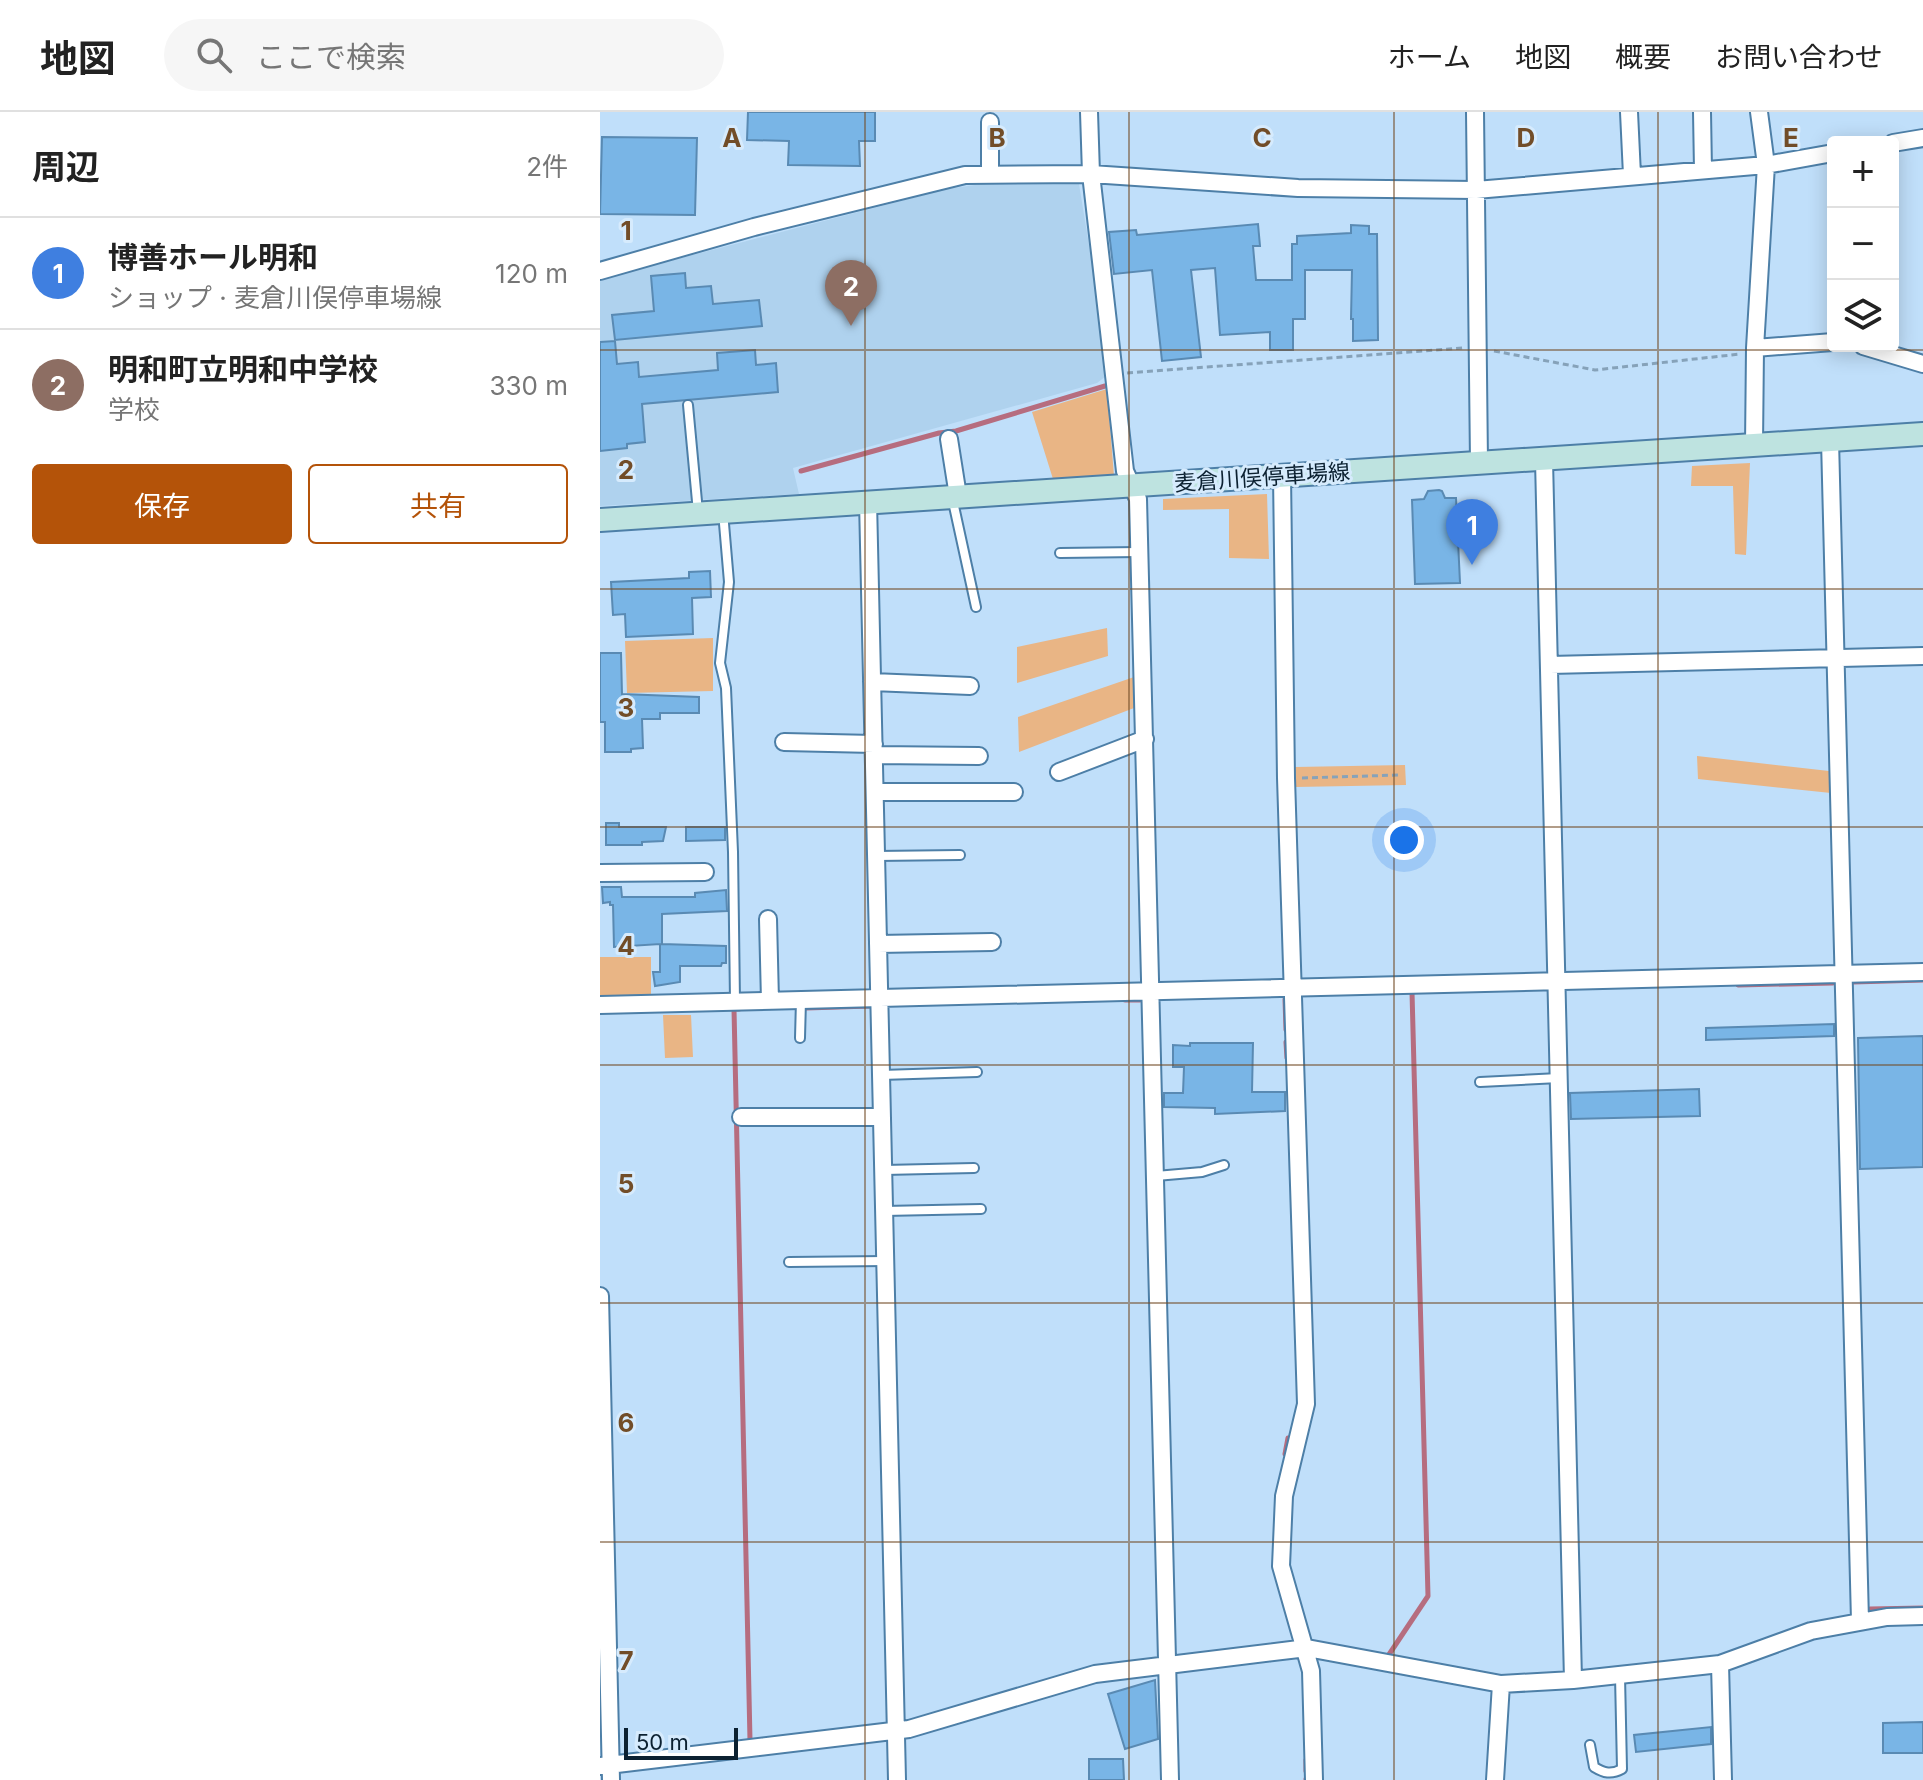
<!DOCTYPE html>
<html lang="ja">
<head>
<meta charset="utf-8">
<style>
	:root { --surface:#fff; --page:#f6f6f6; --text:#222; --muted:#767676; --line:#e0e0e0; --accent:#b45309 }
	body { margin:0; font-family:Inter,"Noto Sans JP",sans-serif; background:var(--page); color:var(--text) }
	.controls { position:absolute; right:24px; top:24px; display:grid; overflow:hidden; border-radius:8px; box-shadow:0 4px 20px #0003 }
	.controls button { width:72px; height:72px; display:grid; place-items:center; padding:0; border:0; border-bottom:2px solid var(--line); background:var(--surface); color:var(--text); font:40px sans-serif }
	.scale { position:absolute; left:24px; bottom:20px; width:114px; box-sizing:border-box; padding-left:8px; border:4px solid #0c2131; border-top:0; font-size:22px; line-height:28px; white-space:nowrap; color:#0c2131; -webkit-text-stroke:6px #d6ebfd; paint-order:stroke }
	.you { position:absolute; left:804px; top:728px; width:28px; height:28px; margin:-20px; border:6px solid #fff; border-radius:50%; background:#1a73e8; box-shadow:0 0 0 12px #1a73e833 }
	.badge { display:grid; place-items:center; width:52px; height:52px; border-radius:50%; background:var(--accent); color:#fff; font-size:26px; font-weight:700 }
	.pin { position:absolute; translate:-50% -66px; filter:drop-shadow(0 2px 4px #0008) }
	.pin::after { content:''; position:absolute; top:42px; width:28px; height:24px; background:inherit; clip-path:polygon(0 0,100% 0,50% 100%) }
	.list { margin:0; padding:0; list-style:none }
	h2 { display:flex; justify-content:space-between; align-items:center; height:104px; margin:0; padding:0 32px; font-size:34px }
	h2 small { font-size:26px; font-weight:400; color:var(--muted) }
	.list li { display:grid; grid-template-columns:52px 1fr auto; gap:24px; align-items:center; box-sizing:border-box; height:112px; padding:0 32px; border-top:2px solid var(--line) }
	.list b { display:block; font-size:30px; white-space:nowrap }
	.list p { margin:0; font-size:26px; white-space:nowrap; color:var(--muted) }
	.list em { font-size:26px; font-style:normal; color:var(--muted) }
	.actions { display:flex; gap:16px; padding:24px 32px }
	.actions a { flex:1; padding:18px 0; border:2px solid var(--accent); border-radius:8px; text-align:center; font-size:28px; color:var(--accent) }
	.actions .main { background:var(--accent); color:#fff }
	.icon { flex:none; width:44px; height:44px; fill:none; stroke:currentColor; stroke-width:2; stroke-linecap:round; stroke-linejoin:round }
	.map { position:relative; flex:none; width:1323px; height:1668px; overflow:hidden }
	header { display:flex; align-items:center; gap:48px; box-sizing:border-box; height:112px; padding:0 40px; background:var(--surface); border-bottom:2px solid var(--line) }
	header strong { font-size:38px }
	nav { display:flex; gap:44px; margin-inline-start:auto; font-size:28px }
	.search { width:560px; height:72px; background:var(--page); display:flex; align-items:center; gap:20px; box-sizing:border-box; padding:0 28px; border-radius:44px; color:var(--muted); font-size:30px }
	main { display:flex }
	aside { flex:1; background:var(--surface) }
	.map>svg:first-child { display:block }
	.built { fill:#afd2ee }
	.green { fill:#e9b585 }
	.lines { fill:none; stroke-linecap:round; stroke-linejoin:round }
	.stream { stroke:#b66d7f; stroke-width:5 }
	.building { fill:#79b5e6; stroke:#598ab3; stroke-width:2 }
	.lane-casing { stroke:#4d7fa7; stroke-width:12 }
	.street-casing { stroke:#4d7fa7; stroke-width:20 }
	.secondary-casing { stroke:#4d7fa7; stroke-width:26 }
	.path { stroke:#86a2b9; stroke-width:3; stroke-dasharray:6 4; stroke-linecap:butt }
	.lane { stroke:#fff; stroke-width:8 }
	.street { stroke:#fff; stroke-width:16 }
	.secondary { stroke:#bee3e0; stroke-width:22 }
	.grid { fill:none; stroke:#724d28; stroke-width:2; stroke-opacity:0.55 }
	.labels { text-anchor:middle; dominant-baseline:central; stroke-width:6; stroke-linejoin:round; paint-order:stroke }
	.street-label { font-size:22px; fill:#0c2131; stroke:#d6ebfd }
	.grid-label { font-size:26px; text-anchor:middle; font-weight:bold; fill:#724d28; stroke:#d6ebfd; stroke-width:6; stroke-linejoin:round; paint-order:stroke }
</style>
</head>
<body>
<header>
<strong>地図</strong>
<div class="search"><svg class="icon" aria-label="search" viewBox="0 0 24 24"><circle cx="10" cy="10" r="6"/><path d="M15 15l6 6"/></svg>ここで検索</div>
<nav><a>ホーム</a><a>地図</a><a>概要</a><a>お問い合わせ</a></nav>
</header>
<main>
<aside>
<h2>周辺<small>2件</small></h2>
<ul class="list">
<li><span class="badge" style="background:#3f7fe0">1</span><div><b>博善ホール明和</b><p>ショップ · 麦倉川俣停車場線</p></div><em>120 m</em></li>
<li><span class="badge" style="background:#8d6e63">2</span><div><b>明和町立明和中学校</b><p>学校</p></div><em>330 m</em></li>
</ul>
<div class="actions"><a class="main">保存</a><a>共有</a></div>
</aside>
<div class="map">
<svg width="1323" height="1668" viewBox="0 0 1323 1668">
	<rect width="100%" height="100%" fill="#c0dffa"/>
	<path class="built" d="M479,72l31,189 -13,10 -304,85 6,26 -199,12v-227l347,-90 28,-4z"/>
	<path class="green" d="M507,277l7,87 -61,3 -21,-67z
		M1150,351l-4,92 -11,-1 -2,-68h-42l1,-20z
		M667,382l2,65 -40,-1v-49l-66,1v-11z
		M507,516l1,28 -91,27v-36z
		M113,526v53l-86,2 -2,-52z
		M534,565v31l-115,44 -1,-35z
		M1097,644l132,15 2,22 -133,-14z
		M805,653l1,20 -111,2v-20z
		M0,845h51v42h-51z
		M63,903h28l2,42 -28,1z"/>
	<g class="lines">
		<path class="stream" d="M201,359l138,-38 17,-2 149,-45
			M1253,870l70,-2
			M1138,873l95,-2
			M685,887l1,31
			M525,888h15
			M206,896l64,-2
			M139,897h-5l16,731
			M686,930l1,16
			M685,1342l3,-16
			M1270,1497l53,-1
			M788,1544l40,-60 -16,-604
			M706,1648v11
			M706,1667v1"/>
	</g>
	<path class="building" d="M148,0h127v29h-16l1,25 -72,-1 1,-24 -42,-1z
		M2,25l95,1 -2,77 -95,-1z
		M658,112l2,22h-7l3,34h36v-36h5v-8l54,-3v-8l18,1v8h8l1,106 -25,1v-22h-2l1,-49h-47v49h-12v31h-23v-18l-50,3 -5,-67 -24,2 10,87 -39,4 -10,-91 -38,4 -5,-42 27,-2 1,5z
		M85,161l1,15 25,-2 2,18 46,-4 3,26 -147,14 -3,-25 42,-4 -3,-35z
		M15,229l2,23 21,-2 1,15 79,-7 -1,-17 38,-3 1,15 20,-2 2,29 -136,12 3,38 -18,2v4l-27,3v-109z
		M839,378l3,1 3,7h11l4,85 -45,1 -3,-84 12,-1 4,-8z
		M110,459l1,26 -19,1 1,36 -67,3 -1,-23 -12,1 -2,-33 78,-4v-6z
		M0,541h21l1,41 77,3v16h-39v6h-18l1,29 -12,1v3h-26v-30h-5z
		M6,711h13v4h47l-3,14 -21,1v3h-36z
		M86,715h39v13l-39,1z
		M2,775h19l1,10h73v-4l31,-3 1,21 -65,3v30l64,2v17h-4l-1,3h-41v16l-25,4 -2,-14h7v-28l-46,3 -1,-42h-3v-3l-7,1z
		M1234,912v12l-128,4v-12z
		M1323,924v131l-63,2 -2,-131z
		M590,931h63l-1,49h33v19l-70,3v-6l-51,-1v-14h19l1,-26h-11v-22l17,1z
		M1099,977l1,27 -129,3 -1,-26z
		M555,1568l3,59 -33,10 -17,-55z
		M1323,1610v31h-40v-30z
		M1111,1615v17l-75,8 -2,-17z
		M489,1647h34l1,21h-35z"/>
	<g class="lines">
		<defs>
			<path id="lane" d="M88,293l10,107
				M352,385l24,110
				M123,400l6,70 -9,81 6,25 7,164 2,149
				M460,441l79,-1
				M276,744l84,-1
				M200,926l1,-38
				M281,963l96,-3
				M880,970l79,-4
				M284,1058l90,-2
				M556,1064l46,-4 22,-7
				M284,1099l97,-2
				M189,1150l97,-1
				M990,1633l4,22c10,6 17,8 28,2l-2,-93"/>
			<path id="street" d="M489,0l2,62 34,297 13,28 32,1281
				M875,0l4,350
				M1029,0l3,63
				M1102,0l1,58
				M1293,31l30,-5
				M390,63v-53
				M0,159l154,-44 211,-52 126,-1 207,14 178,2 290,-25 67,-12
				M1263,234l60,18
				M1155,236l78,-6
				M349,327l9,57
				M1230,328l30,1181
				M1154,333l1,-97 11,-183 -7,-53
				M944,348l29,1220
				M682,363l4,303 20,626 -22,92 -3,70 30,105 3,109
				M268,389l29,1279
				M950,553l373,-9
				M272,570l98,4
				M184,630l90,2
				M274,643l105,1
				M459,660l86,-33
				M275,680h139
				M0,761l105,-1
				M168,807l2,82
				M278,832l114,-2
				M0,893l1323,-33
				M141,1005h141
				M0,1184l11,484
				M1120,1552l3,116
				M0,1654l309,-37 186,-55 212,-26 194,36 72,-4 147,-16 91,-33 76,-14 36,-1
				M895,1668l6,-96"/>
			<path id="secondary" d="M0,408l1323,-86"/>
		</defs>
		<use href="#lane" class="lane-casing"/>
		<use href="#street" class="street-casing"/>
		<use href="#secondary" class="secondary-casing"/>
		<path class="path" d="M894,239l101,19 145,-16
			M527,261l336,-25
			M702,666l96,-3"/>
		<use href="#lane" class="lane"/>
		<use href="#street" class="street"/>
		<use href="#secondary" class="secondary"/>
	</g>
	<path class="grid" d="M265,0v1668M529,0v1668M794,0v1668M1058,0v1668M0,238h1323M0,477h1323M0,715h1323M0,953h1323M0,1191h1323M0,1430h1323"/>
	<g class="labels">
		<g class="street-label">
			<text transform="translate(662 365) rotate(-4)">麦倉川俣停車場線</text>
		</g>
	</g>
	<g class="grid-label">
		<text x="132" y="35">A</text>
		<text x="397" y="35">B</text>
		<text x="662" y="35">C</text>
		<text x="926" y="35">D</text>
		<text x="1191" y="35">E</text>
		<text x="26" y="128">1</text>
		<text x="26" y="367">2</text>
		<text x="26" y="605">3</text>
		<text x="26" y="843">4</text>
		<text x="26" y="1081">5</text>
		<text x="26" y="1320">6</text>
		<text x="26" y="1558">7</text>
	</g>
</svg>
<div class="controls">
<button>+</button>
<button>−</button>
<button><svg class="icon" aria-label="layers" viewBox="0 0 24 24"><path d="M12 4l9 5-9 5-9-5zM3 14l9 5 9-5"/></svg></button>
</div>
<div class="scale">50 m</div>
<div class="you"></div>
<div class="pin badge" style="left:872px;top:453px;background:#3f7fe0">1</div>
<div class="pin badge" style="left:251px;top:214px;background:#8d6e63">2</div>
</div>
</main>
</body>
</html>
